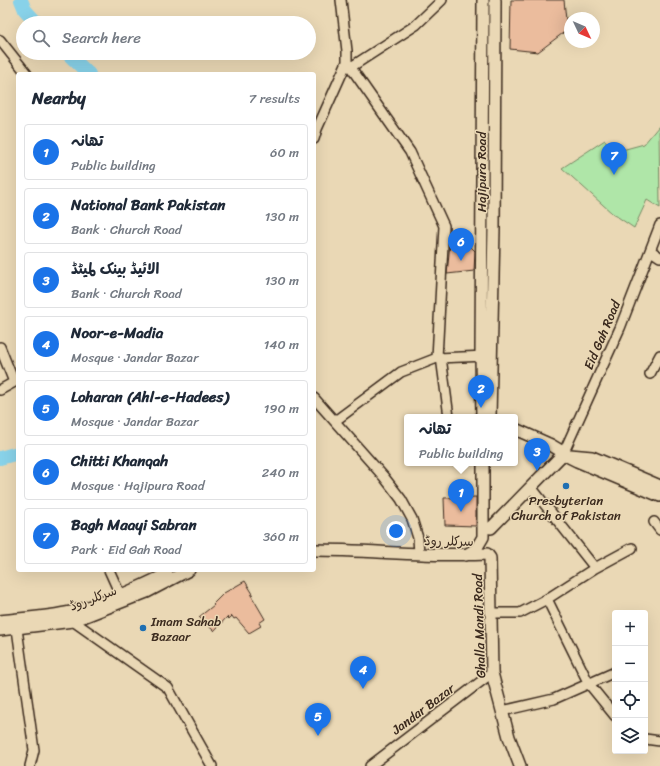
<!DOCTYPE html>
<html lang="en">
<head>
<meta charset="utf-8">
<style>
	:root { --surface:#fff; --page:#f2f2f3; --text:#1f2937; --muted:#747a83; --line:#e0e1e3; --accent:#1a73e8 }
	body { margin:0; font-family:Sriracha,"Playpen Sans Arabic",sans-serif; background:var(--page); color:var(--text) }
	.controls { position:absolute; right:12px; bottom:12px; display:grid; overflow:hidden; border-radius:4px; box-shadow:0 4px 16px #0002 }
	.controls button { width:36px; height:36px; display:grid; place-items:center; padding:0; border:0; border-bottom:1px solid var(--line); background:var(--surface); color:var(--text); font:20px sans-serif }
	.compass { position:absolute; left:564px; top:12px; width:36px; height:36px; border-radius:50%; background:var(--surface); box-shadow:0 4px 16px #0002; rotate:134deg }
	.you { position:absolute; left:396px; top:531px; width:14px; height:14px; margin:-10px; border:3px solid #fff; border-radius:50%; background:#1a73e8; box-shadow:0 0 0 6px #1a73e833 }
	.badge { display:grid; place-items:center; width:26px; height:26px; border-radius:50%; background:var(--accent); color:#fff; font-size:13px; font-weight:700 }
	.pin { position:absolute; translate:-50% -33px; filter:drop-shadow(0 1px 2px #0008) }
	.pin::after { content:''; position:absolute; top:21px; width:14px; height:12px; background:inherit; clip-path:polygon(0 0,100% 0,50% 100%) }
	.popup { position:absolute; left:404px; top:414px; width:114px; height:52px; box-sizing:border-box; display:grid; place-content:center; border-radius:4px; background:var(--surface); filter:drop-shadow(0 1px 3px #0005); font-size:13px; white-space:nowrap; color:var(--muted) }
	.popup b { font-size:15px; color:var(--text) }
	.popup::after { content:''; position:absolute; left:50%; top:100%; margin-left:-8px; border:8px solid transparent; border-top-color:var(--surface) }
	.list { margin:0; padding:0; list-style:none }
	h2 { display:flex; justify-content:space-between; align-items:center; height:52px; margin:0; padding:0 16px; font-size:17px }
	h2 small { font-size:13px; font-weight:400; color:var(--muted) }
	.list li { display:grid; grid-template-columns:26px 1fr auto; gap:12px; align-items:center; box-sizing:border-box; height:56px; margin:0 8px 8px; padding:0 8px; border:1px solid var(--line); border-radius:4px }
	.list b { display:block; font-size:15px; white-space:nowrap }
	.list p { margin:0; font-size:13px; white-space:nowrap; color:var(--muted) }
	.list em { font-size:13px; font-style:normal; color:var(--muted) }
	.icon { flex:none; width:22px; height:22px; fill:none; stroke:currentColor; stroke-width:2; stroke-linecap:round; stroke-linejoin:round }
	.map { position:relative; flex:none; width:660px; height:766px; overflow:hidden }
	.search { position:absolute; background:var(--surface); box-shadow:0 4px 16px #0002; left:16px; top:16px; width:300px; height:44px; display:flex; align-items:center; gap:10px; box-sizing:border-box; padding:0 14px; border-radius:22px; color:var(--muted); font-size:15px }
	.panel { position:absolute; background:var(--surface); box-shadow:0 4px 16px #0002; left:16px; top:72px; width:300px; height:500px; border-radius:4px }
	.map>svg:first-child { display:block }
	.green { fill:#afe6a8; stroke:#758863 }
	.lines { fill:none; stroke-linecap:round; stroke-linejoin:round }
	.river { stroke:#88d2e9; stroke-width:14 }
	.building { fill:#ebbc9d; stroke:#3b2a1e }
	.minor-casing { stroke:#3b2a1e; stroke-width:12 }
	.major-casing { stroke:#3b2a1e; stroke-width:14 }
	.minor { stroke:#ead8b5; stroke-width:9 }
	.major { stroke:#ead8b5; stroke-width:11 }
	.poi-dot { fill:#1f6fb2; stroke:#ead8b5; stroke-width:1.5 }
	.labels { text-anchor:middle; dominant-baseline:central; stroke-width:3; stroke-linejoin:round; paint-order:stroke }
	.street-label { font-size:13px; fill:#3b2a1e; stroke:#ead8b5 }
	.poi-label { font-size:13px; fill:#3b2a1e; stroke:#ead8b5 }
</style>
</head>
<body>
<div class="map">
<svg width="660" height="766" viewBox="0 0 660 766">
	<rect width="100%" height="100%" fill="#ead8b5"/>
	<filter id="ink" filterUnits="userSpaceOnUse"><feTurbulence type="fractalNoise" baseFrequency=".025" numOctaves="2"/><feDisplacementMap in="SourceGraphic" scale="8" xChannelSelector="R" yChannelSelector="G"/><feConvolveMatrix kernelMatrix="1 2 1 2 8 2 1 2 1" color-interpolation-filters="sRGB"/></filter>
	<g filter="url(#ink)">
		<path class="green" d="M659,126l1,82 -13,-8 -13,28 -22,-15 -50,-45 43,-28 6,13 33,-9z"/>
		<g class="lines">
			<path class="river" d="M21,0l4,10 12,13
				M67,53l22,21
				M0,458l18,-5"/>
		</g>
		<path class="building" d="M511,0h53l3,30 -29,22 -28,-3z
			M451,233l8,2 16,16 -1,20 -27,3z
			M476,497v29l-31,-1 -1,-27z
			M245,581l8,13 -2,1 14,24 -6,4 2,3 -12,7 -13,-15 -2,1 -2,-3 -3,3 -2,-2 -13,14 -15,-14 15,-12 -1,-1 11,-11z"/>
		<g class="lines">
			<defs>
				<path id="minor" d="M0,40l27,34
					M347,62l63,90 34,74 -7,132
					M351,67l65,-42 26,-25
					M314,139l3,-10 30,-67v-11l-6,-51
					M651,251l9,6
					M0,347l14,35
					M441,357l8,60
					M650,374l10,-19
					M0,390l18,-10
					M314,398l70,79 17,22 11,20 6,19 1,16
					M335,421l66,-49 36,-14 50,-2
					M563,454l57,-126 40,-103
					M531,487l64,81
					M654,522l6,8
					M109,570l14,31
					M547,599l42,85 26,32
					M492,613h28l27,-14 48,-31 37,-20
					M73,621l95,67 44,78
					M17,629l17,121 -4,16
					M502,711l52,-12 61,-27
					M645,739l15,2
					M370,766l122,-93"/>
				<path id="major" d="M482,417l-1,-61 2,-356
					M490,417l4,-188 1,-229
					M515,429l36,16 10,6 2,3 14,7 83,35
					M570,455l22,2 68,29
					M491,528l72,-74
					M314,550c58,0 116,7 173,4
					M487,554l3,4 2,115 17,64 11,29
					M466,555l10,-6 7,-12v-74
					M0,621c23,-3 47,-4 70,-9 34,-8 66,-23 97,-38
					M0,630l73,-9 74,-29 42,-22"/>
			</defs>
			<use href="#minor" class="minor-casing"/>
			<use href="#major" class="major-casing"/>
			<use href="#minor" class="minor"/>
			<use href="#major" class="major"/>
		</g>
	</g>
	<g class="poi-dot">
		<circle cx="566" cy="486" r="4"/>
		<circle cx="143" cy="628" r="4"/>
	</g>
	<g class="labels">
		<g class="street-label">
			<text transform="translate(481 172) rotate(-90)">Hajipura Road</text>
			<text transform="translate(602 335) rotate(-67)">Eid Gah Road</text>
			<text transform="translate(449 541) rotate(1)">سرکلر روڈ</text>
			<text transform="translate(93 598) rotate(-20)">سرکلر روڈ</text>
			<text transform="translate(479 626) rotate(-92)">Ghalla Mandi Road</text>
			<text transform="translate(423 709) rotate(-37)">Jandar Bazar</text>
		</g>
		<g class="poi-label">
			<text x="566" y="500">Presbyterian<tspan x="566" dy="15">Church of Pakistan</tspan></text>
			<text x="151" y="621" text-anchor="start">Imam Sahab<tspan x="151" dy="15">Bazaar</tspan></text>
		</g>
	</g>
</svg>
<div class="controls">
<button>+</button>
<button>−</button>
<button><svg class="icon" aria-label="locate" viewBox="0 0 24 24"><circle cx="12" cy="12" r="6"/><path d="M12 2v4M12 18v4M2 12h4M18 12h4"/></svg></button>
<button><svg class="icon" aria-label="layers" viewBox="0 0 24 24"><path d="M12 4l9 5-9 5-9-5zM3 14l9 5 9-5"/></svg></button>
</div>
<svg class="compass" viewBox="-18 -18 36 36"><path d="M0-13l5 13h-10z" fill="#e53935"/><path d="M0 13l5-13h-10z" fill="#747a83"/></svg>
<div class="you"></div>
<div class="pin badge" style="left:461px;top:512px">1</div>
<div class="popup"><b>تھانہ</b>Public building</div>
<div class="pin badge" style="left:481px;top:408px">2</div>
<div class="pin badge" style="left:537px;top:471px">3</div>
<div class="pin badge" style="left:363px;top:689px">4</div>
<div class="pin badge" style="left:318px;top:736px">5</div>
<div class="pin badge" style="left:461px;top:261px">6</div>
<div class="pin badge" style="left:614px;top:175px">7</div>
<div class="search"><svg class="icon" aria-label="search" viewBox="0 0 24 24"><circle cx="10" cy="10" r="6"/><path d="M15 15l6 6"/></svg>Search here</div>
<section class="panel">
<h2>Nearby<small>7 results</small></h2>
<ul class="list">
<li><span class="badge">1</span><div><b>تھانہ</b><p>Public building</p></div><em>60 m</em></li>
<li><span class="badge">2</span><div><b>National Bank Pakistan</b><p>Bank · Church Road</p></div><em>130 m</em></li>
<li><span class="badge">3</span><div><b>الائیڈ بینک لمیٹڈ</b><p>Bank · Church Road</p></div><em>130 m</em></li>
<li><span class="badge">4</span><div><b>Noor-e-Madia</b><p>Mosque · Jandar Bazar</p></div><em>140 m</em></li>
<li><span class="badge">5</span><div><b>Loharan (Ahl-e-Hadees)</b><p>Mosque · Jandar Bazar</p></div><em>190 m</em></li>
<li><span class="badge">6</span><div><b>Chitti Khanqah</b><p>Mosque · Hajipura Road</p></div><em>240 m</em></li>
<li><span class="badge">7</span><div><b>Bagh Maayi Sabran</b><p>Park · Eid Gah Road</p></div><em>360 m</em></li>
</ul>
</section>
</div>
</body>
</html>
